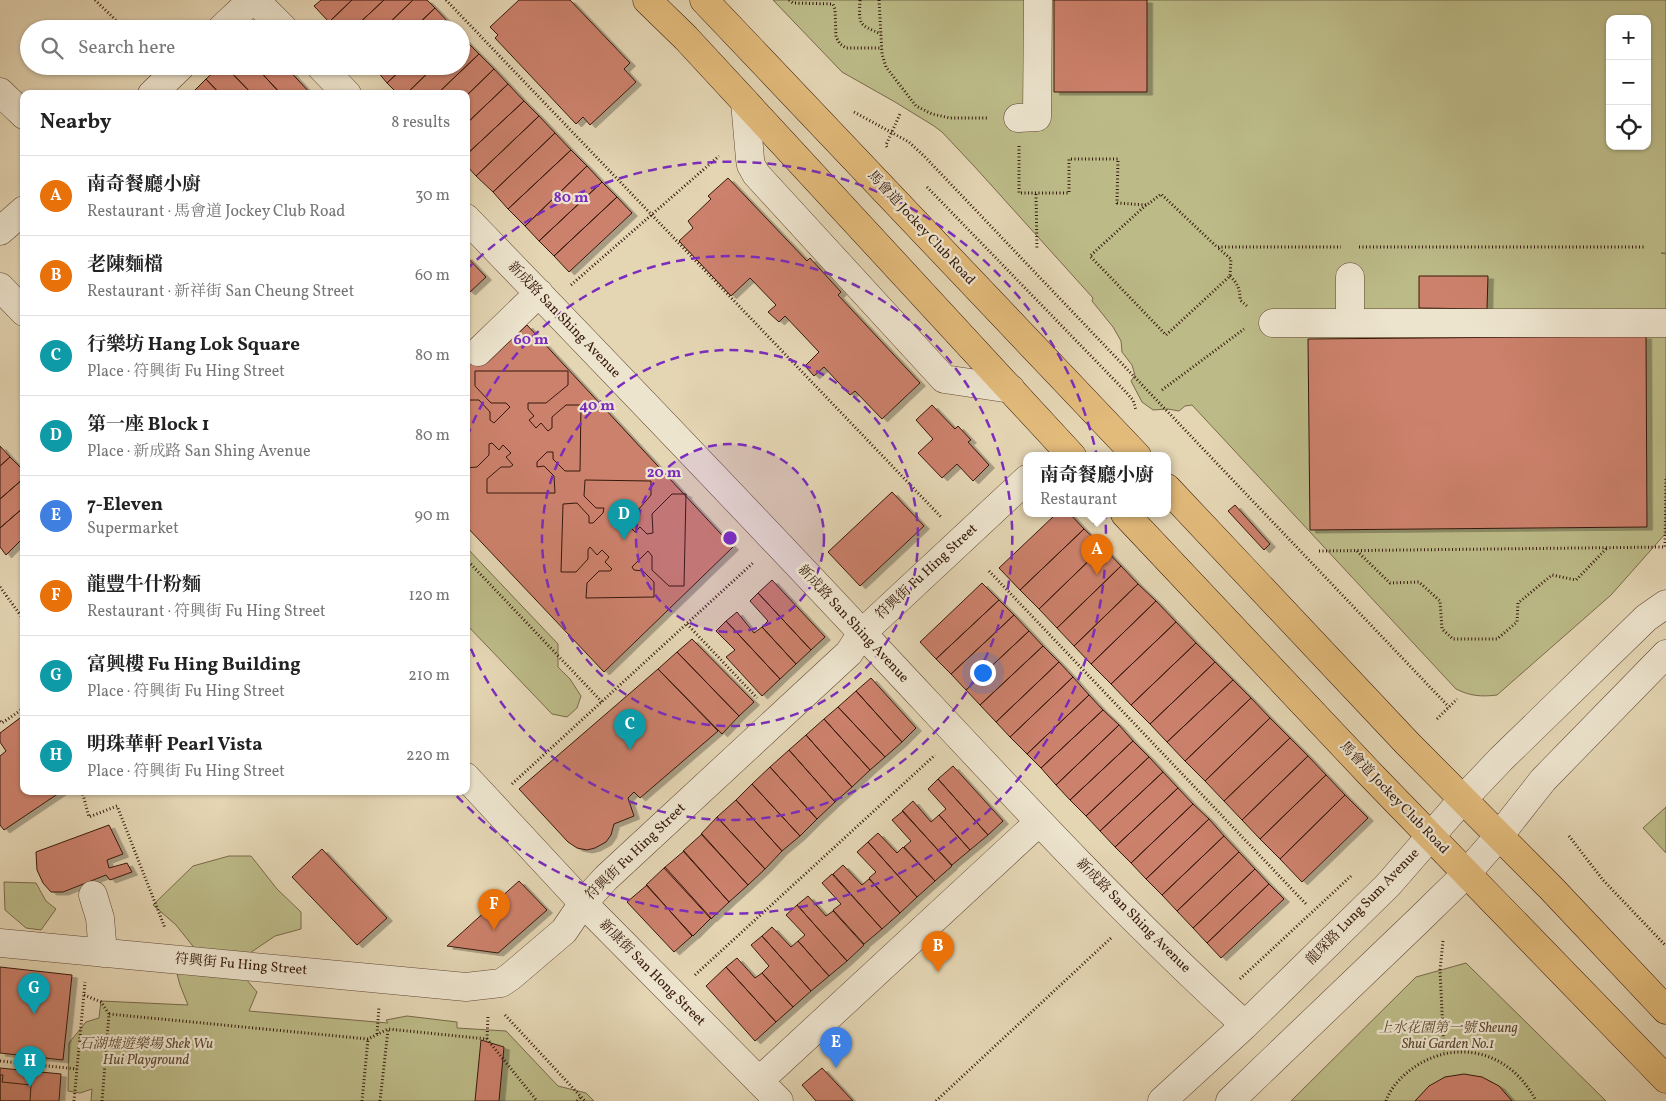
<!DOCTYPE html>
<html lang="en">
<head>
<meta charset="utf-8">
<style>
	:root { --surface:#fff; --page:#f2f2f2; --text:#222; --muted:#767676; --line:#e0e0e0; --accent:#7c3aed }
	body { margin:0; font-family:Vollkorn,"Noto Serif SC",serif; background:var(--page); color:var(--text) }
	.controls { position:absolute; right:15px; top:15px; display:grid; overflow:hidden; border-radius:10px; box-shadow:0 1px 4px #0004 }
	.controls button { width:45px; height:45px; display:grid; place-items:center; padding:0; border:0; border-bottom:1px solid var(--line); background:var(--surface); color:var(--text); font:25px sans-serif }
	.you { position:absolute; left:982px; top:672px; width:18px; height:18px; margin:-12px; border:4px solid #fff; border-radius:50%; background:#1a73e8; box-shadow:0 0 0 8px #1a73e833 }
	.badge { display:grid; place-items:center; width:32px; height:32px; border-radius:50%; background:var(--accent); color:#fff; font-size:16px; font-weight:700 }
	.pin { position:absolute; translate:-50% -41px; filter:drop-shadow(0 1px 2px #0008) }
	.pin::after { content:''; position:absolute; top:26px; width:18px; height:15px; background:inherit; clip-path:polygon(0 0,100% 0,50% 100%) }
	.popup { position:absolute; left:1023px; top:452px; width:148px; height:65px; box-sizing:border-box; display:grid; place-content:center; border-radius:10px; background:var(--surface); filter:drop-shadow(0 1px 4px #0005); font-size:16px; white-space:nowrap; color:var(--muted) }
	.popup b { font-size:19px; color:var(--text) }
	.popup::after { content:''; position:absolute; left:50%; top:100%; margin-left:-10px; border:10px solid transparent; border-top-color:var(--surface) }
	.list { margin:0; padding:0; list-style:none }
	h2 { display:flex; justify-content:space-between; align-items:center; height:65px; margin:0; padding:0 20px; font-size:21px }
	h2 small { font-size:16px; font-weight:400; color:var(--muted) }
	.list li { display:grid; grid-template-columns:32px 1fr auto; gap:15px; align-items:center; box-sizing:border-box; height:80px; padding:0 20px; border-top:1px solid var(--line) }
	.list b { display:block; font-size:19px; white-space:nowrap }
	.list p { margin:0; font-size:16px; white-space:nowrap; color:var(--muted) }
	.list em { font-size:16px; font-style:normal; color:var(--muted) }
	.icon { flex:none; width:28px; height:28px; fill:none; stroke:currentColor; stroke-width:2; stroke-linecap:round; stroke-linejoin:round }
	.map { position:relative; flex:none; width:1666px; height:1101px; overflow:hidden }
	.search { position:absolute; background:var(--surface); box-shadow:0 1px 4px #0004; left:20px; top:20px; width:450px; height:55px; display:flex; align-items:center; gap:12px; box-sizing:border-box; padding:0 18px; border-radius:28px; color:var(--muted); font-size:19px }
	.panel { position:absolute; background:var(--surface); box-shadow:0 1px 4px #0004; left:20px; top:90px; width:450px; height:705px; border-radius:10px }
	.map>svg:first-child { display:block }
	.green { fill:#bcbb88; stroke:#796a4a; fill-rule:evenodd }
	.building { fill:#cc816c; stroke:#36180b; filter:url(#shadow) }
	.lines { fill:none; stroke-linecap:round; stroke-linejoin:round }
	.minor-casing { stroke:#624735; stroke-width:29 }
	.major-casing { stroke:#36180b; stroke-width:29 }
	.path { stroke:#36180b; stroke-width:3; stroke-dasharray:1 2.5; stroke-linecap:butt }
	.minor { stroke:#ede4ce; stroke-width:28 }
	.major { stroke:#e2ba7a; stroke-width:28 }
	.ring { fill:none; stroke:#7b2cbf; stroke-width:2.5; stroke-dasharray:9 6 }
	.labels { text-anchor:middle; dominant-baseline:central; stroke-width:4.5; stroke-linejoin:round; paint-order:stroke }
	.street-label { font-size:14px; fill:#36180b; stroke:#ede4ce }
	.park-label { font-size:14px; font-style:italic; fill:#5e4930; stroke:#ede4ce }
	.centre { fill:#7b2cbf; stroke:#ede4ce; stroke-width:2.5 }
	.ring-label { font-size:15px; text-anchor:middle; font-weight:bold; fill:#7b2cbf; stroke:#ede4ce; stroke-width:4.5; stroke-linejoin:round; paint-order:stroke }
</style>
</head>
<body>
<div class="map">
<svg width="1666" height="1101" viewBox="0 0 1666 1101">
	<defs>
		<filter id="shadow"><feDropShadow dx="5.5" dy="3" stdDeviation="0" flood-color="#0004"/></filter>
	</defs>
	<rect width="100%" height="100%" fill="#e4d5b3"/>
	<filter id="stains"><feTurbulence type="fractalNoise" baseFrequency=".004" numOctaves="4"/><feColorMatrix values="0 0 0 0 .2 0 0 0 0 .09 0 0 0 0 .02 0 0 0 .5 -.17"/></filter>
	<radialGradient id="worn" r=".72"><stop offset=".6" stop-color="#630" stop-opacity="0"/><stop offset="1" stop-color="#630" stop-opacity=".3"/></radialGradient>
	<path class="green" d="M773,0h893v253h-5l5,1v279l-55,62 -114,100c-16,2 -27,1 -41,-6l-264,-284 -7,1 -6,5 -11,-2 -15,1 -11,-8 -11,-21 4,-6 -3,-10 -10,-13 -1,-11 -8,-14 -21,-26 1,-3 -119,-132 -32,-34 -8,-6 -39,-24 -53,-30zM1610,19h37v127h-37z
		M466,547l92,97v23l12,12 11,17 -4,12 -10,9 -15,-3 -86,-90z
		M1666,807v46l-23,-25z
		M229,856h22l26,33 24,23v17l-26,7 -31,21 -48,-7 -20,-25 -23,-20 40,-39z
		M4,882l32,1 10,18 10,8 -15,21 -15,-2 -21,-18z
		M1466,963l140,138h-315l125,-124z
		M176,970l69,8 12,14 -8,19 139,12 -2,-3 21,-4 50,6v6l49,3 52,55 28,7 8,8h-503l1,-12 -12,4 -12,-2 1,-48 17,-21 13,-4 2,-17 87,4 -8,-20z"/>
	<path class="building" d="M321,0h31l-23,22 -15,-16z
		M352,0h32l-31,29h-18l-6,-7z
		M384,0h29l-30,29h-30z
		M413,0h14l8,8 -22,21h-30z
		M519,0h51l60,63 -6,6 12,13 -46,43 -7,-8 -7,7 -81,-86 3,-3 -8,-8z
		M1054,0h93v92h-93z
		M435,8l15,16 -5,5h-32z
		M464,39l15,15 -42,40h-31l29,-28h26v-24z
		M479,54l15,15 -28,27v-2h-29z
		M220,66h5l27,28h-32l-14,-15z
		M225,66h30l26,28h-29z
		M255,66h30l26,28h-30z
		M373,66h32l-18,17z
		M405,66h30l-29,28h-8l-11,-11z
		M494,69l14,15 -42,40v-28z
		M206,79l14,15h-29z
		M508,84l16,17 -58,54v-31z
		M524,101l15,15 -63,60 -10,-11v-10z
		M539,116l16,17 -62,59 -17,-16z
		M555,133l16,17 -63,59 -15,-17z
		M571,150l16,16 -62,60 -17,-17z
		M587,166l15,16 -63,59 -14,-15z
		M728,178l79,83 3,-3 31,34 -3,3 82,88 -38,36 -27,-28 -5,4 -26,-28 -10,9 -9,-10 14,-14 -34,-36 -6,6 -11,-10 8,-7 -26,-27 -19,18 -52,-55 14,-13 -5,-7 23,-22 -3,-3z
		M602,182l15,15 -63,59 -15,-15z
		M617,197l15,16 -63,59 -15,-16z
		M466,256l20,21 -16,15 -4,-3z
		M1419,276h69l-1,33 -68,-1z
		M527,325l206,222 -129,125 -138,-146v-187l22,23z
		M1646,336l1,191 -337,3 -2,-191z
		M475,371h93v14l-22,18h-18v6l6,7 -5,4 7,8 5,-5 7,8 4,-3v-11l14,-12h15l-1,66h-15l-12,-12v-7h-6l-10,10v5l7,-1 10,10 1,17h-68v-14l14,-12h9l3,-2 -7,-8 5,-4 -8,-8 -4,5 -7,-7 -3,1v11l-12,12 -11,1v-68h13l11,12v8l4,3 16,-16 -4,-4h-15l-16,-17z
		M932,405l23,24 3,-3 13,14 -3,2 21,23 -16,16 -16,-17 -15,14 -24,-25 15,-14 -17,-19z
		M0,446l10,11 -10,9z
		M10,457l14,14v7l-24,21v-33z
		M24,478v29l-24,21v-29z
		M585,480l66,1v14l-12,14h-11l-4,4 8,7 -5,4 8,8 5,-5 7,7 6,-1 -1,-19 20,-20h14l-2,92h-15l-17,-16v-14l-4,-5 -16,16 2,3 9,1 11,11v15l-68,1 1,-15 12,-12h11l2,-2 -7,-7 4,-5 -7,-7 -5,5 -7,-8 -2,3v9l-12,13h-15l2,-68 14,-1 12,13v7h4l10,-10 1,-5h-8l-12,-12z
		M892,492l32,34 -64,60 -32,-34z
		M1235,505l35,39 -6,6 -36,-39z
		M24,507v30l-18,18 -6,-8v-19z
		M1056,514h14l14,15 -64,61 -21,-22z
		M1084,529l19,18 -64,62 -19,-19z
		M1103,547l18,19 -64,62 -18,-19z
		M1121,566l17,18 -64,62 -17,-18z
		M772,580l53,57 -14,13 -53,-57z
		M982,583l17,17 -63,59 -16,-17z
		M1138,584l18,17 -65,63 -17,-18z
		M758,593l53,57 -15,14 -34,-37 6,-6 -18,-20z
		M999,600l15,15 -63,59 -15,-15z
		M1156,601l20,21 -65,62 -20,-20z
		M737,612l17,21 8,-6 34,37 -16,15 -54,-58z
		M1014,615l15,16 -63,59 -15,-16z
		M726,621l54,58 -18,17 -36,-39 9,-7 -19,-19z
		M1176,622l20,21 -65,62 -20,-21z
		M1029,631l14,15 -63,59 -14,-15z
		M692,639l62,63 -15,14 -62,-64z
		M1196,643l19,19 -65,62 -19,-19z
		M1043,646l16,16 -63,60 -16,-17z
		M677,652l62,64 -17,18 -64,-65z
		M1059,662l14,15 -63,60 -14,-15z
		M1215,662l18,18 -66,62 -17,-18z
		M658,669l60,62 -78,67 -6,-6 -6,6 6,18 -20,8 -3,11 -5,7 -11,6 -8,2 -10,-2 -9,-6 -49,-53z
		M1073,677l16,18 -62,59 -17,-17z
		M871,678l45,50 -14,14 -46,-51z
		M1233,680l18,18 -66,63 -18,-19z
		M856,691l46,51 -17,15 -47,-50z
		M1089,695l14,15 -62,58 -14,-14z
		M1251,698l19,20 -65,63 -20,-20z
		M838,707l47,50 -15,13 -46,-51z
		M1103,710l16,15 -63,60 -15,-17z
		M24,715v76h38l-58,39 -4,-5v-69l6,-5 -6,-9v-9z
		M1270,718l20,20 -66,63 -19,-20z
		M824,719l46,51 -18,17 -46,-52z
		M1119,725l14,16 -63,59 -14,-15z
		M806,735l46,52 -17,15 -46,-52z
		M1290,738l18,18 -66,64 -18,-19z
		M1133,741l16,16 -63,59 -16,-16z
		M789,750l46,52 -18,17 -47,-52z
		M1308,756l18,19 -66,64 -18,-19z
		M1149,757l14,15 -63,59 -14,-15z
		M953,766l50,55 -15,14 -50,-56z
		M770,767l47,52 -17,17 -48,-52z
		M1163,772l15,16 -63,59 -15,-16z
		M1326,775l19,20 -65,64 -20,-20z
		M938,779l50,56 -18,15 -31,-35 7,-6 -18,-20z
		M752,784l48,52 -18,15 -46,-51z
		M1178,788l15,16 -62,59 -16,-16z
		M1345,795l23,23 -66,64 -22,-23z
		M736,800l46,51 -17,18 -48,-52z
		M913,801l18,21 8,-7 31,35 -18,15 -50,-54z
		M1193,804l16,15 -63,60 -15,-16z
		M903,811l49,55 -17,15 -31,-34 7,-6 -19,-21z
		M717,817l48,52 -17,16 -47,-51z
		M1209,819l15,17 -62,59 -16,-16z
		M109,825l14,29 -16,6 2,8 18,-5 5,9 -22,8 -4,-5 -43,17h-12l-8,-9 -6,-13 -1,-18z
		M878,833l19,20 6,-6 32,34 -18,16 -49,-55z
		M702,834l46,51 -19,17 -46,-51z
		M1224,836l15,16 -62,59 -15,-16z
		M868,842l49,55 -17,16 -31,-35 7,-6 -19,-20z
		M322,849l65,69 -30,27 -65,-68z
		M684,851l45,51 -18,17 -47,-51z
		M1239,852l16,17 -62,59 -16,-17z
		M843,865l19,20 7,-6 31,34 -18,16 -49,-55z
		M665,867l46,51 -18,18 -47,-51z
		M1255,869l14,15 -62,59 -14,-15z
		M832,874l50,55 -18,15 -31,-34 8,-6 -19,-21z
		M519,881l28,29 -49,43 -51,-7z
		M1269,884l15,15 -63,59 -14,-15z
		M647,885l45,51 -18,16 -47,-50z
		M808,896l18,20 7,-5 31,34 -17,16 -50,-56z
		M797,905l50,56 -18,15 -31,-35 7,-6 -19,-20z
		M772,927l19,20 7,-6 31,35 -18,15 -49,-55z
		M762,936l49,55 -18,16 -31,-34 7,-7 -18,-21z
		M737,958l18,20 7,-5 31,34 -17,15 -50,-55z
		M0,967l72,8 -9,85 -63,-7z
		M726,967l50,55 -21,19 -49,-55z
		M481,1040l23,7 -5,54h-24z
		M0,1068l61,6 -2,27h-59z
		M822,1068l31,33h-37l-14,-16z
		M1464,1074l18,3 17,9 13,15h-97l14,-15 16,-9z
		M0,1075h3l-1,7 29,3 -1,16h-30z"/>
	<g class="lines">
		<defs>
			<path id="minor" d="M255,0l29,29
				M221,29l31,-29
				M320,66l27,28
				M0,92l24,23
				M152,94l29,-28
				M745,102l5,57 1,6 5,9 188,205 67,10
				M1018,118l19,-1 1,-117
				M466,218c133,138 266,276 397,416 125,133 247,268 382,391
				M0,231l24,-21
				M1350,277v46
				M0,287l24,25
				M1273,323h393
				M478,352l61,-59
				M466,777l117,126 196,198
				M93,895l7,23 3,35
				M0,943l466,44 35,-4 9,-6 54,-46 19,-28 23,-25 230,-213 13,-12 13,-20 165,-154
				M759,1081l280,-259
				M1162,1101l83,-76 143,-140 75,-86 38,-40 145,-141 20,-14
				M1230,1101l191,-183 45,-44 33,-38 44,-56 123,-126"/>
			<path id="major" d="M647,0l39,38 386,418
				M704,0l433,456
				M1167,488l241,256 143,144 115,122
				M1125,514l247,262 294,303"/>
		</defs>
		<use href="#minor" class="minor-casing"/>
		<use href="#major" class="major-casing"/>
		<path class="path" d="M95,0l30,29
			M446,0l496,518
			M789,0l4,3 40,1 2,5 1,28 4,7 6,4h36
			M860,0c-1,25 -2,24 21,34
			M879,0l3,54 4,13 30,39 16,8 18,4h39
			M854,112l55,30 16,15 524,550
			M1019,146v47h50v-34h49l-1,44 30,2 14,-11 56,53h124
			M887,147l-1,-2 14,-31
			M927,187l197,203 9,10 3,10
			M1036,194l1,56
			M1146,205l-56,51 76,79 64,-59 1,-17 -14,-12
			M1359,247h285
			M1230,276c8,8 10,13 10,24l8,7
			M571,285l148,-129
			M1162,390l82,-61
			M1088,514l8,11
			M1319,551l346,-4 1,-68
			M1357,551l33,32 29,-1 21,19 2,28 11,10h44l20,-17 1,-19 34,-28 24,5 32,-33
			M466,559l136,143
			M989,571l317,333
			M0,587l24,33
			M687,624l70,74
			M1437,719l20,-20
			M0,721l2,2 22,-15
			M512,784l242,-222
			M82,791l7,26 28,-11 48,122
			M1569,836l34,44 63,66
			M1443,941l-3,29 4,83
			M695,975l240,-220
			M1240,979l111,-103
			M84,995l17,7 8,12
			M505,1015l80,86
			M377,1034l2,-27
			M487,1039l1,-23
			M0,1061l77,8
			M74,1101l11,-119
			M102,1101l7,-87 259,25 20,-10 99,10 50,62
			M362,1101l6,-62
			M380,1101l8,-71
			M577,1101l4,-4
			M936,1101l175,-163
			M1386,1101c4,-12 14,-23 23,-30 45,-35 102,-20 127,30"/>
		<use href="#minor" class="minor"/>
		<use href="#major" class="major"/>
	</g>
	<circle cx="730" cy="538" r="94" fill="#7b2cbf" fill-opacity=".12"/>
	<g class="ring">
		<circle cx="730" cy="538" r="94"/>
		<circle cx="730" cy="538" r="188"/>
		<path d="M467 437A282 282 0 1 1 467 639"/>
		<path d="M466 270A376 376 0 1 1 453 792"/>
	</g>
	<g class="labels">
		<g class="street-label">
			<text transform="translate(921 228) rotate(47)">馬會道 Jockey Club Road</text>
			<text transform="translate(564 320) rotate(46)">新成路 San Shing Avenue</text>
			<text transform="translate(927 572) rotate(-43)">符興街 Fu Hing Street</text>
			<text transform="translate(853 624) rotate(47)">新成路 San Shing Avenue</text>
			<text transform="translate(1394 798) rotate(46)">馬會道 Jockey Club Road</text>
			<text transform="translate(636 852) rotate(-44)">符興街 Fu Hing Street</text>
			<text transform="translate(1363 907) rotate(-46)">龍琛路 Lung Sum Avenue</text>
			<text transform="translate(1133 916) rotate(45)">新成路 San Shing Avenue</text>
			<text transform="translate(241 965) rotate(5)">符興街 Fu Hing Street</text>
			<text transform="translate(652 973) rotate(45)">新康街 San Hong Street</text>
		</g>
		<g class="park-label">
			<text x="1448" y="1028">上水花園第一號 Sheung<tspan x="1448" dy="16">Shui Garden No.1</tspan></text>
			<text x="146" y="1044">石湖墟遊樂場 Shek Wu<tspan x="146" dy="16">Hui Playground</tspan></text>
		</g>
	</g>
	<circle cx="730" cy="538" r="8" class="centre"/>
	<g class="ring-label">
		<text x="571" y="202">80 m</text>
		<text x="531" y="344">60 m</text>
		<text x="597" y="410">40 m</text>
		<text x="664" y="477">20 m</text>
	</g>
	<rect width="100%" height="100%" filter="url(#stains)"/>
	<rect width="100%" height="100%" fill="url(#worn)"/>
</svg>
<div class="controls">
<button>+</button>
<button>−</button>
<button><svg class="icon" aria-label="locate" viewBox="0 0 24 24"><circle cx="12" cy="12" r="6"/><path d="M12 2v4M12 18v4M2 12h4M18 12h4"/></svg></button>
</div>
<div class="you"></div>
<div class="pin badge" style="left:1097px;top:575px;background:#e8710a">A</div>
<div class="popup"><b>南奇餐廳小廚</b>Restaurant</div>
<div class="pin badge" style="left:938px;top:972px;background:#e8710a">B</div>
<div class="pin badge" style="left:630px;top:750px;background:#0f9aa8">C</div>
<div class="pin badge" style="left:624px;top:540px;background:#0f9aa8">D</div>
<div class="pin badge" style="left:836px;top:1068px;background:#3f7fe0">E</div>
<div class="pin badge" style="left:494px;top:930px;background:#e8710a">F</div>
<div class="pin badge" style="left:34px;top:1014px;background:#0f9aa8">G</div>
<div class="pin badge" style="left:30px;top:1087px;background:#0f9aa8">H</div>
<div class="search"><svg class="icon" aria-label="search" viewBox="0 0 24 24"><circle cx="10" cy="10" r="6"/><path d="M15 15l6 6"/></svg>Search here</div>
<section class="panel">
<h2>Nearby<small>8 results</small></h2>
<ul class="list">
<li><span class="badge" style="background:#e8710a">A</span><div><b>南奇餐廳小廚</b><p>Restaurant · 馬會道 Jockey Club Road</p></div><em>30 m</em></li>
<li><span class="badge" style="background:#e8710a">B</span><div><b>老陳麵檔</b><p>Restaurant · 新祥街 San Cheung Street</p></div><em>60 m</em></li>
<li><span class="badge" style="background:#0f9aa8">C</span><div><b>行樂坊 Hang Lok Square</b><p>Place · 符興街 Fu Hing Street</p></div><em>80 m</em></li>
<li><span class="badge" style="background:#0f9aa8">D</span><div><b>第一座 Block 1</b><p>Place · 新成路 San Shing Avenue</p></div><em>80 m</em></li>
<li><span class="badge" style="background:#3f7fe0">E</span><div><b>7-Eleven</b><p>Supermarket</p></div><em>90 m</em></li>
<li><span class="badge" style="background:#e8710a">F</span><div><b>龍豐牛什粉麵</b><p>Restaurant · 符興街 Fu Hing Street</p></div><em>120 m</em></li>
<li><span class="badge" style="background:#0f9aa8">G</span><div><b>富興樓 Fu Hing Building</b><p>Place · 符興街 Fu Hing Street</p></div><em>210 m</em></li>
<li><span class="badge" style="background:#0f9aa8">H</span><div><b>明珠華軒 Pearl Vista</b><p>Place · 符興街 Fu Hing Street</p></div><em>220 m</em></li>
</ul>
</section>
</div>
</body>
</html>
